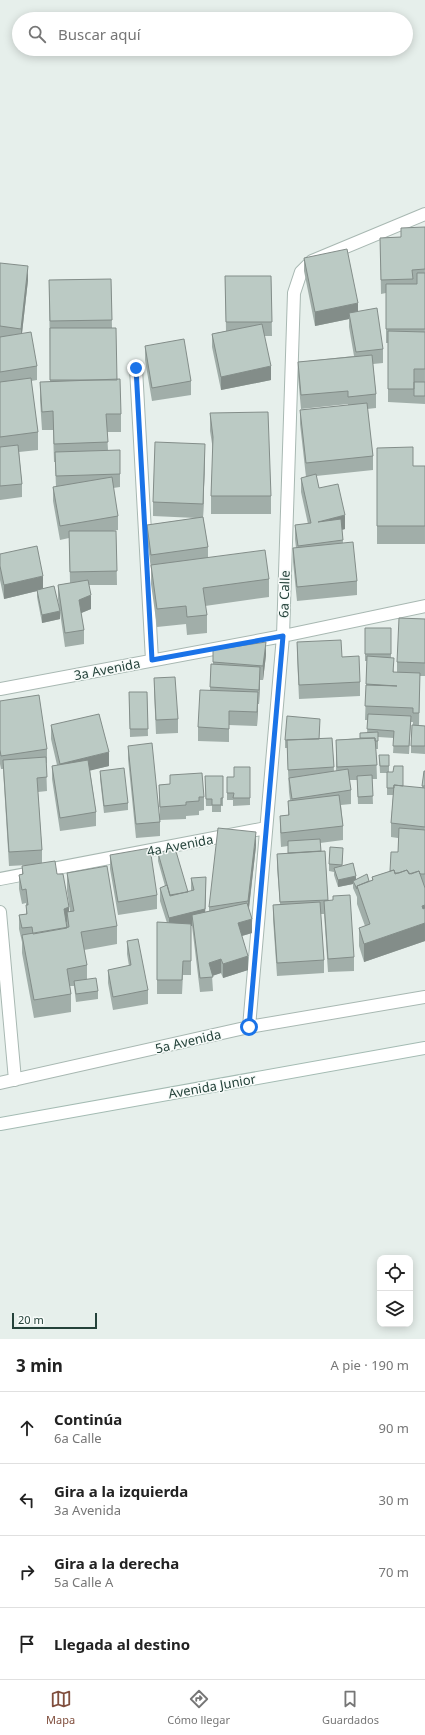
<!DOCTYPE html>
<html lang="es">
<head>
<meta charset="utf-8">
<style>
	:root { --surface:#fff; --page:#f2f2f2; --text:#222; --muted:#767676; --line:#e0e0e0; --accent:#804e3d }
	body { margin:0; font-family:"Noto Sans",sans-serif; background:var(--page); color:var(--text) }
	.controls { position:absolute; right:12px; bottom:12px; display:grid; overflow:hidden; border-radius:8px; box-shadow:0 2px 10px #0003 }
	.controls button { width:36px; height:36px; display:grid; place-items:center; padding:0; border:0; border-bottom:1px solid var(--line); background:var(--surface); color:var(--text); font:20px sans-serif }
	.scale { position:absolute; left:12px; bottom:10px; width:85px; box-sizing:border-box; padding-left:4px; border:2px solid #24423a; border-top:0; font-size:11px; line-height:14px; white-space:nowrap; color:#24423a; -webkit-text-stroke:3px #f7fbf9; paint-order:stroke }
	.stop { position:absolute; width:12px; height:12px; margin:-9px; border:3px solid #1a73e8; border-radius:50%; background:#fff }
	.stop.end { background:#1a73e8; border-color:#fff; box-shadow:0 1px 4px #0008 }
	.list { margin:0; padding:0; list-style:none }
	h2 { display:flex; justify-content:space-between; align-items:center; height:52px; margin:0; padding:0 16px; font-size:17px }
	h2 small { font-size:13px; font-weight:400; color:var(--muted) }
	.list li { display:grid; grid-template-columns:26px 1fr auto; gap:12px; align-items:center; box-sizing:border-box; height:72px; padding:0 16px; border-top:1px solid var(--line) }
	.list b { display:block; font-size:15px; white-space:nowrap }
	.list p { margin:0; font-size:13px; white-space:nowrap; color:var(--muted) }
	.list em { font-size:13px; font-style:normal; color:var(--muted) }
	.icon { flex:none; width:22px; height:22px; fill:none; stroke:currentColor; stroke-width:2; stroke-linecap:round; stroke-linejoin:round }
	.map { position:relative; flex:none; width:425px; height:1339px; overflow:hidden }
	.search { position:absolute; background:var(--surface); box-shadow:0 2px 10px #0003; left:12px; right:12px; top:12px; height:44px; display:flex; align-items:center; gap:10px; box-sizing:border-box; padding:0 14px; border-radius:22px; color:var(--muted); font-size:15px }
	.sheet { height:340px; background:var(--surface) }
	nav { display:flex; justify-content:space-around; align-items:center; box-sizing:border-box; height:56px; border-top:1px solid var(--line); background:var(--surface); font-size:11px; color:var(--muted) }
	nav a { display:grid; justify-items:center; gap:2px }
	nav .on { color:var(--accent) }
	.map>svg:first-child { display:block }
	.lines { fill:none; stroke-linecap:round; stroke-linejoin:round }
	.minor-casing { stroke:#a8b8b2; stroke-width:14 }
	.secondary-casing { stroke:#a4bbb3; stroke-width:14 }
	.minor { stroke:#fff; stroke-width:12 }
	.secondary { stroke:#fff; stroke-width:12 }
	.wall { fill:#a1aea9 }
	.shaded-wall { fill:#838d89 }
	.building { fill:#bbcac4; stroke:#838d89 }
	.route { stroke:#1a73e8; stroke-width:5 }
	.labels { text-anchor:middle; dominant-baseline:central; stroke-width:3; stroke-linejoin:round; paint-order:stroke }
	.street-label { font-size:13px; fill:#24423a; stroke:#f7fbf9 }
</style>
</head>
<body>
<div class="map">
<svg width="425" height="1339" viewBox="0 0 425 1339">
	<rect width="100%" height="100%" fill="#e6efeb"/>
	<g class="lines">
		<defs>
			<path id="minor" d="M136,368l16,292
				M0,689l283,-53 142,-30
				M0,879l266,-51
				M0,912l15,168
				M249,1027l34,-391 11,-343 7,-21 11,-11 113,-47
				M0,1083l249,-56 176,-30"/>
			<path id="secondary" d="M0,1124l425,-76"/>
		</defs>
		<use href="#minor" class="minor-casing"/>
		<use href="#secondary" class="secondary-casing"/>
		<use href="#minor" class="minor"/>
		<use href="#secondary" class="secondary"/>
	</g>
	<path class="wall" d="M425,227v177l-37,-2v-59h-2v-50l-5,1 -1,-56 21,-1z
		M304,258l54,54 25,37v14l-10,1 3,30v14l-9,1 6,47v14l-57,6 3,12 26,41 -3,1 1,13 14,38v14l-60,6 -4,-39v-14h3l-1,-9v-14l13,-1 -7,-32v-14l5,-1 -6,-53v-14l48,-5v-1l-47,5 -3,-33v-14l56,-6 -5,-29v-8l-34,7 -11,-55z
		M0,263l28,17 -6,53 15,33v14l-6,1 7,51v18l-19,2 3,32v13l-22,3z
		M225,276h46l1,60h-8l7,44 -50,10 -9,-43v-13l14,-3z
		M111,279l1,49 5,52 4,34v18h-14l1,18 12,24v13l-7,1 5,28v14l-5,1h3l1,54h-28l2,24 -10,4 3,17v14l-19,3 -7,-48v-14l12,-2 -1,-45 -9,2 -7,-39v-14h3l-1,-25h-1l-1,-32h-11l-2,-30v-18h10l-1,-102z
		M145,346l46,35v14l-39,6 -7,-41z
		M210,413l61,83v18h-60v-18l2,-46 -3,-19z
		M377,448l36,18h12v78h-48z
		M205,457l-2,60 5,30v11l61,21v18l-64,9 2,9v18l-20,2 -1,-11 -29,3 -6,-43v-15l-4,-30v-14l49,-7 -43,-2v-14z
		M0,554l43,34 17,31 -18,4 -5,-26v-6l-33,8 -4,-19z
		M425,619v57h-5l-1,49 6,1v28l-14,-1v-7l2,-24h-2l-2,32 -16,-1 1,-15 -16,-1v12h-2l1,30h-5l1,25h-15l-1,-24h-8l2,10v14l-10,1 2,21v14l-23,3 1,8h4l3,50 26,56v14l-26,1 -4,-58h-4l4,46v13l-47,3 -4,-57v-14l7,-1 -3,-36v-14l11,-1v-7l-7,1 -1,-17v-14l8,-1v-14l2,-1 -1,-8 -2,-44h-2v-8l35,-14 -1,13 13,-1 2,33h2v-31l24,-2 7,-5 1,-13h-3l2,-59h-2v-33h26v30l3,14h3v-10z
		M297,642l45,15 18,25v14l-61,3 -2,-44z
		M213,650l53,5 -3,25h-3l-1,24h-1l-1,22 -28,-1v17l-31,-1v-14l12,-37 1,-26h2z
		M154,678l24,41v14l-22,1 -2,-42z
		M129,692h18l1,44 -18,1z
		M0,701l47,48v14h-1l1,28 -9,1 4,58v13l15,11 12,38 1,-1 -3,-20v-18l50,53v18l-33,6 3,15v14l11,12v8l-22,3 -2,-16h-4l1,8v18l-37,6 -12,-65v-11l-3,-13v-14l7,-1v-11l-4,1 -3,-15v-14l3,-1v-8l5,-1 -18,1 -6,-97h-2l-1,-5z
		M51,725l58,41 -19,4 6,42v14l-36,5 -8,-52v-13l5,-1 -6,-26z
		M128,746l32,69 -1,-17v-13l11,-1v-9l34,22v13l-5,1v4l-13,1v3l-26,1v16l-24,2 -8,-79z
		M379,755h10v17l14,14 19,2 2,-17h1v170l-61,21 -5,-16v-18l6,-2 -8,-22v-7l-4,-9v-4l-15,3 -4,-12v-3l-5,-1v-7l14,-8 -1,10 14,13 13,2 3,-1v-3l18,-6 8,-19v-14l-7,-1v-14l2,-28h-6v-22h-7z
		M250,767v38l-17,1v-6h-6v-23h7z
		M100,771l28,32v7l-24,3 -4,-34z
		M205,776h18v30h-2v6h-9v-6h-6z
		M256,846l-7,63 3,24 -10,3 6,34 -25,8 -2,-5 -9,3 1,15 -13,1 -8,-66h-1v49h-8l-1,19h-25v-72l10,1 -7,-22v-13l5,-2 -7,-25v-8l30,39 3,-1v-13l15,12 -1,22 4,-1v-4z
		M110,855l47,40v14l-39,6 -8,-46z
		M127,941l21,49v14l-35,6 -5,-27v-13l21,-4 -2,-12z"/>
	<path class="shaded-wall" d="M28,266v14l-7,62v-13z
		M358,303v14l-9,-4v6l-34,7v-14z
		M271,366v14l-50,10v-13z
		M205,444v13l-2,61v-14z
		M345,515v14l-27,6v-13z
		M43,576v14h-6v1l-33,8v-14z
		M91,595v14l-12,5v-14z
		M60,611v8l-18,4v-8z
		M266,642v13l-3,25v-14z
		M260,667v14l-1,23v-14z
		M258,692v14l-1,20v-14z
		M109,752v14l-49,12v-14z
		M256,832v14l-8,69v-14z
		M356,876v7l-3,-2v3l-15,3v-7z
		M206,877l-1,46 -13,-8v11h-1v49v-49l-22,6v-14z
		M425,905v18l-3,-17z
		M69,907v14l-2,-9v10h-3v-13z
		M252,919v14l-14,4v-14z
		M425,923v18l-61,21v-18z
		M248,956v14l-25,8v-14z
		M221,959v14l-12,4v-14z"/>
	<path class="building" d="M425,227v42l-13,1 1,9 -32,1 -1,-42 21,-1v-9z
		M347,249l11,54 -43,9 -11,-54z
		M0,263l28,3 -7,63 -21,-3z
		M417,273h8v56h-39v-45h31z
		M225,276h46l1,46h-46z
		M111,279l1,41 -62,1 -1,-41z
		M377,308l6,41 -27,3 -7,-39z
		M262,324l9,42 -50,11 -9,-43z
		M50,328h66l1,52h-67z
		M388,331l37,1v37h-11v20h-26z
		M31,332l6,34 -37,6v-35z
		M184,339l7,42 -39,7 -7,-42z
		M372,355l4,39 -28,3v-6l-47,4 -3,-33z
		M31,378l7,54 -38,5v-55z
		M120,379l1,35h-15l2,28 -54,2 -1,-33 -11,1 -2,-30z
		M414,382h11v14h-11z
		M367,403l6,53 -67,7 -6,-53z
		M268,412l3,84h-60l2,-59 -3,-24z
		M155,442l50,2 -2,60 -50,-2z
		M18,445l4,39 -22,2v-39z
		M413,447v19h12v60h-48v-78z
		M120,450v24l-64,2 -1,-24z
		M316,474l3,14 19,-4 7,31 -27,7 23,-3 2,21 -45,6 -3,-21 16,-2 -10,-45z
		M112,477l6,39 -58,10 -7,-39z
		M203,517l5,30 -57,8 -4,-30z
		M69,531h47l1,40 -47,1z
		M353,542l4,39 -60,6 -4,-39z
		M37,546l6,30 -39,9 -4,-19v-12z
		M265,550l4,29 -66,9 4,27 -20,2 -1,-11 -29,3 -6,-44z
		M88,580l3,15 -12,5 5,30 -19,3 -7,-48z
		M54,586l6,25 -18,4 -5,-25z
		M399,618l26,1v44l-28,-1z
		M365,628h26v26h-26z
		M341,640l1,17 17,-1 1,26 -61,3 -2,-43z
		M266,642l-3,24 -50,-4v-12z
		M367,656l27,2 -1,14 27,1 -1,40h-6v-5l-48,-2 1,-21 31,1 -31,-2z
		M211,664l49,3 -1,23 -49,-3z
		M175,677l3,42 -22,1 -2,-42z
		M200,690l58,2 -1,20 -28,-1v18l-31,-2z
		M129,692h18l1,37h-18z
		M39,695l8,54 -46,7 -1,-6v-49z
		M99,714l10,38 -49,12 -9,-39z
		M368,714l43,2 -2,30h-16l1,-15 -27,-2z
		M287,716l33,3 -1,20 -34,1z
		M412,725l13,1v20h-14z
		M378,732v9h-3v-3h-15v-5z
		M332,738l2,29 -46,3 -1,-30z
		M375,738l2,27 -40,2 -1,-27z
		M152,743l8,79 -24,2 -8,-78z
		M379,755h10v11h-9z
		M46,757l1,20 -10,1 5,72 -33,2 -6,-92z
		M88,760l8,52 -36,6 -8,-52z
		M394,766h9v20l-9,-1v3h-7v-16h6z
		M234,767h16v31h-17l1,-5h-7v-16h7z
		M124,768l4,35 -24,3 -4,-35z
		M348,769l3,21 -59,9 -3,-21z
		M424,771h1v15h-3z
		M202,773l2,24h-5v4l-13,1v3l-26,2 -1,-22 11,-1v-9z
		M372,775l1,21 -15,1 -1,-21z
		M205,776h18v22h-2v7h-9v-6h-6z
		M394,785l31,3v39l-34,-4z
		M339,795l4,31 -62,7 -1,-17 9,-1 -1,-14z
		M218,828l38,4 -8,69 -39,6z
		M399,828l26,2v44h-5l-1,-3 -8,3 -2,-1 -2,-3 -8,3h-4l-1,-3 -4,1 1,-19h7z
		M320,839l1,12 -33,2v-12z
		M330,847l13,1 -1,17 -13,-1z
		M150,848l7,47 -39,7 -8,-47z
		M175,848l13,44 -18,3 -12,-42z
		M325,851l3,49 -48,2 -3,-48z
		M55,861l2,13h6l6,33 -5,2 3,19 -34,6 -1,-7 -10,1 -3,-13 8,-1 -1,-9h2l-2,-16 -4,1 -3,-15 4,-1 -1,-8z
		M353,863l3,13 -18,4 -4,-12z
		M107,866l10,60 -36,6 6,33 -20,4 4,25 -37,6 -12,-65 47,-8 -2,-15 7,-1 -7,-38z
		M394,870l1,4 12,-4 2,4 10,-3 6,17v17l-3,1 1,3 2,-1v15l-61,21 -5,-16 11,-4 -13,-38 16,-6 -1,-3z
		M367,874l2,7 -12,5v3l-4,-8z
		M206,877l-1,32 -36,9 -9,-30 7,-3 3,11 24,-6 -3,-12z
		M350,895l4,62 -26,2 -4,-58 9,-1v-4z
		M320,902l4,58 -47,3 -4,-58z
		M247,903l5,16 -14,4 10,33 -25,8 -2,-5 -12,4 4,14 -13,1 -8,-63z
		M157,922l34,2v37h-8l-1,19h-25z
		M138,939l10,51 -35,7 -5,-27 23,-5 -4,-24z
		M96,978l2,13 -22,3 -2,-13z"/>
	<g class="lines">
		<path class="route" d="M136,368l16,292 131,-24 -34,391"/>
	</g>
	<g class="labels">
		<g class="street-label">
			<text transform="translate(284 594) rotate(-88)">6a Calle</text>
			<text transform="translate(107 669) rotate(-11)">3a Avenida</text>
			<text transform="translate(180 845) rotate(-11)">4a Avenida</text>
			<text transform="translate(188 1041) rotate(-13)">5a Avenida</text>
			<text transform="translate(212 1086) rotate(-10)">Avenida Junior</text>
		</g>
	</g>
</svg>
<div class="controls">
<button><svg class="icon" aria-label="locate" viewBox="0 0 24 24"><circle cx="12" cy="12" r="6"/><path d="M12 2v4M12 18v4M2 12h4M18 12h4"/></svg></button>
<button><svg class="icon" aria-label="layers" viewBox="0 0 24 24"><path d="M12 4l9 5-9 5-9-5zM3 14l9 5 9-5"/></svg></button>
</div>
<div class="scale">20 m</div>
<div class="stop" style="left:249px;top:1027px"></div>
<div class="stop end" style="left:136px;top:368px"></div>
<div class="search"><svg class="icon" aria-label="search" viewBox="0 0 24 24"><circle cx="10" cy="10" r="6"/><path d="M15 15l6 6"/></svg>Buscar aquí</div>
</div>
<section class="sheet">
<h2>3 min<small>A pie · 190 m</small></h2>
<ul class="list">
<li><svg class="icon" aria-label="ahead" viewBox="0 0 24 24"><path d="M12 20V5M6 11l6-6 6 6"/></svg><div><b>Continúa</b><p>6a Calle</p></div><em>90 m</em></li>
<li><svg class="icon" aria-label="left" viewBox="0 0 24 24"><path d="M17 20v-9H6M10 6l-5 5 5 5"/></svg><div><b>Gira a la izquierda</b><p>3a Avenida</p></div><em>30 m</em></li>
<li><svg class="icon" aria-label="right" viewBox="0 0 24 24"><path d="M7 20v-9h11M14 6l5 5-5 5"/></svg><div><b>Gira a la derecha</b><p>5a Calle A</p></div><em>70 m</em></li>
<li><svg class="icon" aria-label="arrive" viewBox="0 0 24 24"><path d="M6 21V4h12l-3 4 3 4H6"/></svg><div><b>Llegada al destino</b></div></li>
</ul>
</section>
<nav>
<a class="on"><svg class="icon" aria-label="map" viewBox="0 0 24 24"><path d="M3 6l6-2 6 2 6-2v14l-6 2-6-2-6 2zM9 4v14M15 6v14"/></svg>Mapa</a>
<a><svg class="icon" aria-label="directions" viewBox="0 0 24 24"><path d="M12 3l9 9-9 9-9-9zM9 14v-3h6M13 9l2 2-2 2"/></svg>Cómo llegar</a>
<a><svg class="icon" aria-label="saved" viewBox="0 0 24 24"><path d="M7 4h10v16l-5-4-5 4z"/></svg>Guardados</a>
</nav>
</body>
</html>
